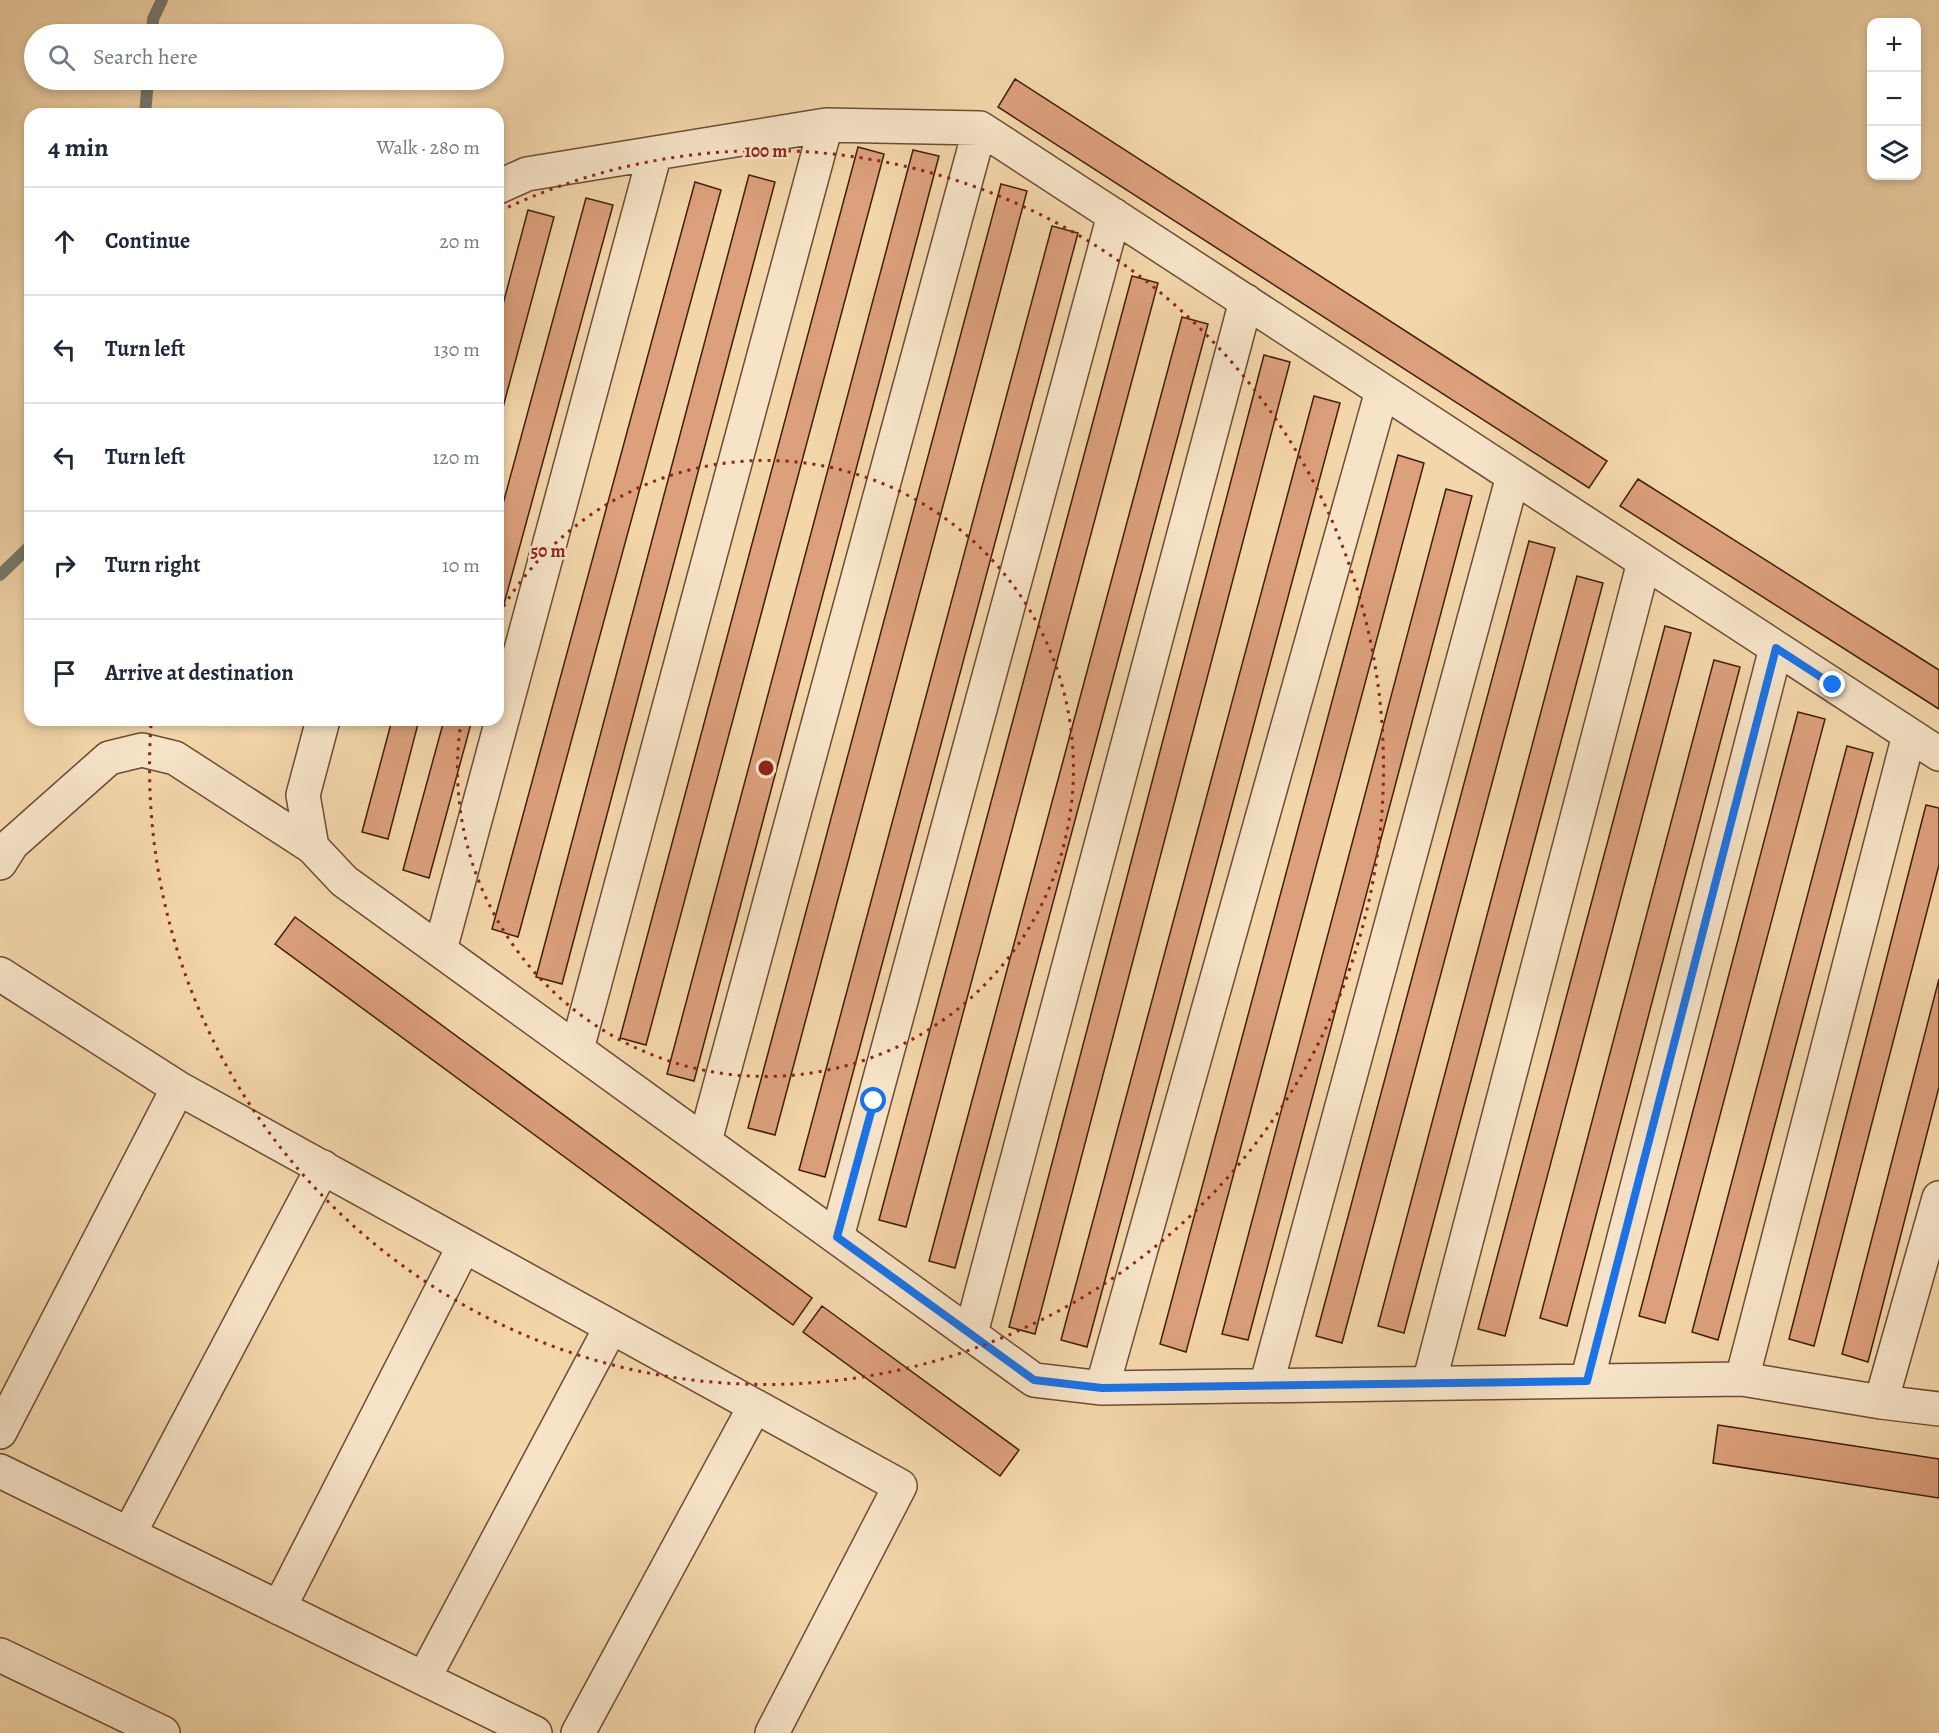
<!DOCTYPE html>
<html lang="en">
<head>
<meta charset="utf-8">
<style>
	:root { --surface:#fff; --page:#f2f2f3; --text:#1f2937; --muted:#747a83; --line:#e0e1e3 }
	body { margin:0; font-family:Alegreya,serif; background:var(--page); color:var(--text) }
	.controls { position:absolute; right:18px; top:18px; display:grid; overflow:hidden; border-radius:12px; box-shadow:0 3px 9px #0003 }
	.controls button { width:54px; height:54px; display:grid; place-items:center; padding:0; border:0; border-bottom:2px solid var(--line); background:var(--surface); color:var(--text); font:30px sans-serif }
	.stop { position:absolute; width:18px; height:18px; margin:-14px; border:4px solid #1a73e8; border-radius:50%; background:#fff }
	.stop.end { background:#1a73e8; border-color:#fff; box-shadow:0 2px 6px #0008 }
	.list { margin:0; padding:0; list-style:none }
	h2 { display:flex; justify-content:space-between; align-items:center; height:78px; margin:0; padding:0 24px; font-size:26px }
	h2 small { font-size:20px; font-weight:400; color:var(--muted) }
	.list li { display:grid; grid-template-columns:39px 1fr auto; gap:18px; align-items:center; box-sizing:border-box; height:108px; padding:0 24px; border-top:2px solid var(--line) }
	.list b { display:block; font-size:22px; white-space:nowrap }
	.list em { font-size:20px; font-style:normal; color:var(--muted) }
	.icon { flex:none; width:33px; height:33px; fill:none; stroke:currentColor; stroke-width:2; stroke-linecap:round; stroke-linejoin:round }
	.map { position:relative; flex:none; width:1939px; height:1733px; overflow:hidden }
	.search { position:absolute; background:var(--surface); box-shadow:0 3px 9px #0003; left:24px; top:24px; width:480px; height:66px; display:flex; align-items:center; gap:15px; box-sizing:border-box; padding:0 21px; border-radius:33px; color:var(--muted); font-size:22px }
	.panel { position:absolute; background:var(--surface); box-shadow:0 3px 9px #0003; left:24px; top:108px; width:480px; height:618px; border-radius:18px }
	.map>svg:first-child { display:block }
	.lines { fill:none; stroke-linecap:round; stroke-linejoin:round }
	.stream { stroke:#777a6e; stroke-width:12 }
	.building { fill:#dca07c; stroke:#401e0e; stroke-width:1.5 }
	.minor-casing { stroke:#6d4c35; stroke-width:36 }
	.minor { stroke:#f7e4c8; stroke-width:33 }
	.route { stroke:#1a73e8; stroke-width:8 }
	.ring { fill:none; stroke:#8f2418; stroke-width:3; stroke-dasharray:3 6 }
	.centre { fill:#8f2418; stroke:#f7e4c8; stroke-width:3 }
	.ring-label { font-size:18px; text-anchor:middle; font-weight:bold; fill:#8f2418; stroke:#f7e4c8; stroke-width:5; stroke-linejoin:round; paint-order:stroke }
</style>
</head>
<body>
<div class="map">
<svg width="1939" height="1733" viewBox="0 0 1939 1733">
	<rect width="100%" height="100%" fill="#f3d6aa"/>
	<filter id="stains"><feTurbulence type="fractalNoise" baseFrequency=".00333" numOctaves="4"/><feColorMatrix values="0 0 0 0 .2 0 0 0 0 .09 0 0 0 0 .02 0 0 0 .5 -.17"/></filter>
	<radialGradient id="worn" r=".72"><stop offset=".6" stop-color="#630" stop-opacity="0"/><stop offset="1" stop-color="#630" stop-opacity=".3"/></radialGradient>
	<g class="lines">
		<path class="stream" d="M152,34l1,-15 9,-19
			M145,114l3,-34
			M0,575l30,-29"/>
	</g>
	<path class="building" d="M1015,79l592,382 -18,27 -591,-381z
		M858,147l26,7 -238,891 -26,-7z
		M913,150l26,6 -245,925 -27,-7z
		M749,175l26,7 -213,802 -26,-7z
		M695,182l26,8 -203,747 -26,-8z
		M1001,184l26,7 -252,944 -27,-7z
		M586,198l27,7 -115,421v-104z
		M528,210l26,7 -56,209v-103z
		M1052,226l26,7 -253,944 -26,-7z
		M1132,276l26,7 -252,944 -27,-7z
		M1182,317l26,7 -253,944 -26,-7z
		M1264,355l26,7 -255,972 -26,-7z
		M1314,396l26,7 -253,944 -26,-7z
		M1398,455l26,8 -238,889 -26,-8z
		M1638,479l301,191v39l-319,-203z
		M1446,489l26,7 -224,844 -26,-6z
		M1529,541l26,7 -213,795 -26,-7z
		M1577,576l26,7 -199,750 -26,-7z
		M1665,626l26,7 -186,703 -27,-7z
		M1714,660l26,7 -173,659 -27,-8z
		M1798,712l27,7 -160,604 -26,-7z
		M392,720h27l-31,119 -26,-7z
		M444,720h28l-43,158 -26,-8z
		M1847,746l26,7 -155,587 -26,-8z
		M1926,805l13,3v57l-125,481 -25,-7z
		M295,917l517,381 -19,27 -518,-381z
		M1939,979v108l-71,275 -26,-8z
		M822,1306l197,144 -19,26 -197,-144z
		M1718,1425l221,34v39l-226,-35z"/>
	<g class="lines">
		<defs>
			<path id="minor" d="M498,187l29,-13 299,-49 154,3 959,626
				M323,720l-20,75 9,52 32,34 690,499 68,8 640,-9 139,23 58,7
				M0,863l12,-19 97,-86 33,-8 33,8 137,89
				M440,950l215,-797
				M0,974l178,114 722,398 -128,247
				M577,1049l249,-924
				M705,1141l275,-1013
				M837,1237l277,-1022
				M971,1333l275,-1032
				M1742,1379l167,-644
				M1587,1381l189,-733
				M1429,1383l215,-821
				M1266,1386l247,-910
				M1102,1388l280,-997
				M1881,1402l58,-204
				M0,1432l178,-344
				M0,1471l535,262
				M129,1534l194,-367
				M279,1608l185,-362
				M0,1655l163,78
				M424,1678l187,-351
				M578,1733l177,-327"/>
		</defs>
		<use href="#minor" class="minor-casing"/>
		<use href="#minor" class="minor"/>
	</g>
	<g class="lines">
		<path class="route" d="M874,1101l-37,136 197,143 68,8 485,-7 189,-733 57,37"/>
	</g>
	<g class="ring">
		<path d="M499 614A308 308 0 1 1 461 722"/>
		<path d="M500 211A617 617 0 1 1 151 725"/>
	</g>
	<circle cx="766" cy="768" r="9" class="centre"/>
	<g class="ring-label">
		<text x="766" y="157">100 m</text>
		<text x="548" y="557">50 m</text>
	</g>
	<rect width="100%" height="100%" filter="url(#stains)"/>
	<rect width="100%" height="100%" fill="url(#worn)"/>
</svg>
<div class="controls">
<button>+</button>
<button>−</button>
<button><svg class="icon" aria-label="layers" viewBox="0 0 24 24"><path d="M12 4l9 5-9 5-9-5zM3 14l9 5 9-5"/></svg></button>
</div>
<div class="stop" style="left:874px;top:1101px"></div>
<div class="stop end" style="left:1833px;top:685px"></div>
<div class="search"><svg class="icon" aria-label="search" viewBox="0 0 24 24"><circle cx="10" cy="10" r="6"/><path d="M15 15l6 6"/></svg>Search here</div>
<section class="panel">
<h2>4 min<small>Walk · 280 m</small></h2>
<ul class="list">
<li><svg class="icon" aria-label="ahead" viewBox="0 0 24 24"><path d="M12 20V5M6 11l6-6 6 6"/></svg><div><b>Continue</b></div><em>20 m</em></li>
<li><svg class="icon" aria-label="left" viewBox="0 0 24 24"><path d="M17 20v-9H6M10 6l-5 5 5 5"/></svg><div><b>Turn left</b></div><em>130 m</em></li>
<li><svg class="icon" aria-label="left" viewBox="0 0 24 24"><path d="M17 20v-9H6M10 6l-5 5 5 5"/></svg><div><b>Turn left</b></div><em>120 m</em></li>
<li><svg class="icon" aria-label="right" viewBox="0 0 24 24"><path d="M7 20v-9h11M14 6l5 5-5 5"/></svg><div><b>Turn right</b></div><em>10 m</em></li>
<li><svg class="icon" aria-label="arrive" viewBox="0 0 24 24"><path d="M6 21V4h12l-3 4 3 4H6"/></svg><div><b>Arrive at destination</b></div></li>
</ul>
</section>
</div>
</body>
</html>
